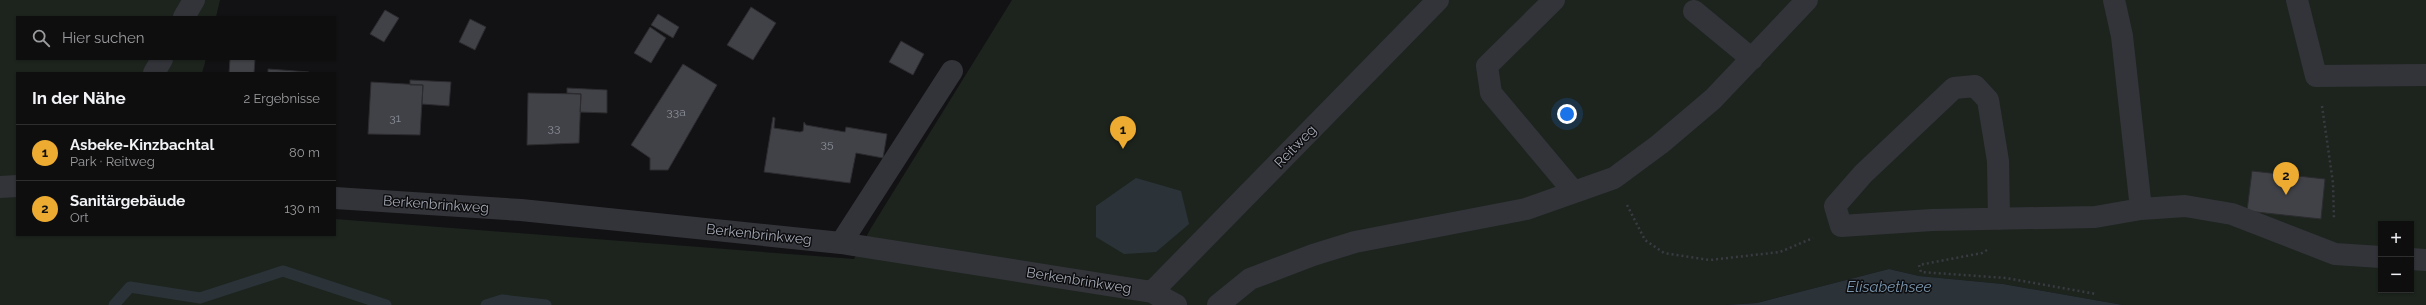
<!DOCTYPE html>
<html lang="de">
<head>
<meta charset="utf-8">
<style>
	:root { --surface:#0e0e0f; --page:#1c1c1d; --text:#f1f3f6; --muted:#9b9c9e; --line:#2e2e2f; --accent:#edac31 }
	body { margin:0; font-family:Raleway,sans-serif; background:var(--page); color:var(--text) }
	.controls { position:absolute; right:12px; bottom:12px; display:grid; overflow:hidden; border-radius:0px; box-shadow:0 1px 3px #0004 }
	.controls button { width:36px; height:36px; display:grid; place-items:center; padding:0; border:0; border-bottom:1px solid var(--line); background:var(--surface); color:var(--text); font:20px sans-serif }
	.you { position:absolute; left:1567px; top:114px; width:14px; height:14px; margin:-10px; border:3px solid #fff; border-radius:50%; background:#1a73e8; box-shadow:0 0 0 6px #1a73e833 }
	.badge { display:grid; place-items:center; width:26px; height:26px; border-radius:50%; background:var(--accent); color:#111; font-size:13px; font-weight:700 }
	.pin { position:absolute; translate:-50% -33px; filter:drop-shadow(0 1px 2px #0008) }
	.pin::after { content:''; position:absolute; top:21px; width:14px; height:12px; background:inherit; clip-path:polygon(0 0,100% 0,50% 100%) }
	.list { margin:0; padding:0; list-style:none }
	h2 { display:flex; justify-content:space-between; align-items:center; height:52px; margin:0; padding:0 16px; font-size:17px }
	h2 small { font-size:13px; font-weight:400; color:var(--muted) }
	.list li { display:grid; grid-template-columns:26px 1fr auto; gap:12px; align-items:center; box-sizing:border-box; height:56px; padding:0 16px; border-top:1px solid var(--line) }
	.list b { display:block; font-size:15px; white-space:nowrap }
	.list p { margin:0; font-size:13px; white-space:nowrap; color:var(--muted) }
	.list em { font-size:13px; font-style:normal; color:var(--muted) }
	.icon { flex:none; width:22px; height:22px; fill:none; stroke:currentColor; stroke-width:2; stroke-linecap:round; stroke-linejoin:round }
	.map { position:relative; flex:none; width:2426px; height:305px; overflow:hidden }
	.search { position:absolute; background:var(--surface); box-shadow:0 1px 3px #0004; left:16px; top:16px; width:320px; height:44px; display:flex; align-items:center; gap:10px; box-sizing:border-box; padding:0 14px; border-radius:0px; color:var(--muted); font-size:15px }
	.panel { position:absolute; background:var(--surface); box-shadow:0 1px 3px #0004; left:16px; top:72px; width:320px; height:164px; border-radius:0px }
	.map>svg:first-child { display:block }
	.green { fill:#1d241e; fill-rule:evenodd }
	.water { fill:#2b3339 }
	.lines { fill:none; stroke-linecap:round; stroke-linejoin:round }
	.stream { stroke:#2b3339; stroke-width:11 }
	.building { fill:#414247; stroke:#2c2c30 }
	.path { stroke:#393b40; stroke-width:2.5; stroke-dasharray:2 3; stroke-linecap:butt }
	.minor { stroke:#333439; stroke-width:22 }
	.labels { text-anchor:middle; dominant-baseline:central; stroke-width:3; stroke-linejoin:round; paint-order:stroke }
	.number-label { font-size:12px; fill:#8b8f99 }
	.street-label { font-size:14px; fill:#a4a9b4; stroke:#0d0d0f }
	.water-label { font-size:15px; font-style:italic; fill:#7b97af; stroke:#0d0d0f }
</style>
</head>
<body>
<div class="map">
<svg width="2426" height="305" viewBox="0 0 2426 305">
	<rect width="100%" height="100%" fill="#121214"/>
	<path class="green" d="M0,0h220l-4,17h-199v42h189l-4,14h-185v162h318v-16l519,40 17,-31 141,-228h1414v305h-303l-120,-21 -84,-8 -30,-7 -132,34 -31,2h-1726zM2381,224h30v66h-30z"/>
	<path class="water" d="M1136,178l45,13 8,33 -33,28 -32,2 -28,-17v-31z
		M1889,269l30,7 84,8 120,21h-397l31,-2z"/>
	<g class="lines">
		<path class="stream" d="M114,305l16,-18 70,11 83,-27 103,34
			M486,305l16,-5 44,5"/>
	</g>
	<path class="building" d="M751,7l25,16 -23,37 -26,-15z
		M385,10l14,8 -15,24 -14,-8z
		M658,14l21,13 -6,11 -22,-13z
		M470,19l16,8 -11,23 -16,-8z
		M650,27l16,11 -15,25 -17,-10z
		M901,41l23,13 -11,21 -24,-13z
		M230,59h25l-1,14h-25z
		M683,64l34,21 -49,85h-18v-12l-19,-13z
		M268,69l41,3v1h-41z
		M410,80l41,2 -2,24 -27,-2 1,-19h-13z
		M371,82l52,3 -3,50 -52,-1z
		M567,88l40,2v23l-27,-1 1,-18 -14,-1z
		M528,93l53,1 -2,49 -52,2z
		M773,117l2,1 -1,10 26,4 3,-1 1,-9 2,3 39,7 1,-5 41,7 -4,24 -27,-5 -6,30 -86,-11z
		M2252,171l73,8 -4,40 -74,-8z"/>
	<g class="lines">
		<path class="path" d="M2322,106l11,77 1,37
			M1627,205l18,35 19,13 46,7 70,-8 33,-14
			M1987,250l-5,3 -63,12 2,7 85,6 90,16"/>
		<path class="minor" d="M1554,0l-67,66 4,27 83,99
			M2297,0l19,76 110,-1
			M1694,11l58,48
			M184,17l10,-17
			M154,73l8,-14
			M0,187l17,-1
			M335,198l186,12 320,33 311,49 24,13
			M2141,209l44,-3 47,8 103,40 46,3
			M1999,219l-1,-58 -10,-61 -13,-14 -21,2 -91,86 -28,32 6,20 91,-6 163,-3 46,-8 -19,-173 -8,-36
			M841,243l111,-172
			M2411,259l15,1
			M1152,292l286,-292
			M1218,305l32,-26 63,-24 42,-13 171,-33 88,-31 46,-34 53,-45 94,-99"/>
	</g>
	<g class="labels">
		<g class="number-label">
			<text x="676" y="112">33a</text>
			<text x="395" y="118">31</text>
			<text x="554" y="128">33</text>
			<text x="827" y="144">35</text>
		</g>
		<g class="street-label">
			<text transform="translate(1295 146) rotate(-46)">Reitweg</text>
			<text transform="translate(436 204) rotate(4)">Berkenbrinkweg</text>
			<text transform="translate(759 234) rotate(6)">Berkenbrinkweg</text>
			<text transform="translate(1079 280) rotate(9)">Berkenbrinkweg</text>
		</g>
		<g class="water-label">
			<text x="1889" y="287">Elisabethsee</text>
		</g>
	</g>
</svg>
<div class="controls">
<button>+</button>
<button>−</button>
</div>
<div class="you"></div>
<div class="pin badge" style="left:1123px;top:149px">1</div>
<div class="pin badge" style="left:2286px;top:195px">2</div>
<div class="search"><svg class="icon" aria-label="search" viewBox="0 0 24 24"><circle cx="10" cy="10" r="6"/><path d="M15 15l6 6"/></svg>Hier suchen</div>
<section class="panel">
<h2>In der Nähe<small>2 Ergebnisse</small></h2>
<ul class="list">
<li><span class="badge">1</span><div><b>Asbeke-Kinzbachtal</b><p>Park · Reitweg</p></div><em>80 m</em></li>
<li><span class="badge">2</span><div><b>Sanitärgebäude</b><p>Ort</p></div><em>130 m</em></li>
</ul>
</section>
</div>
</body>
</html>
